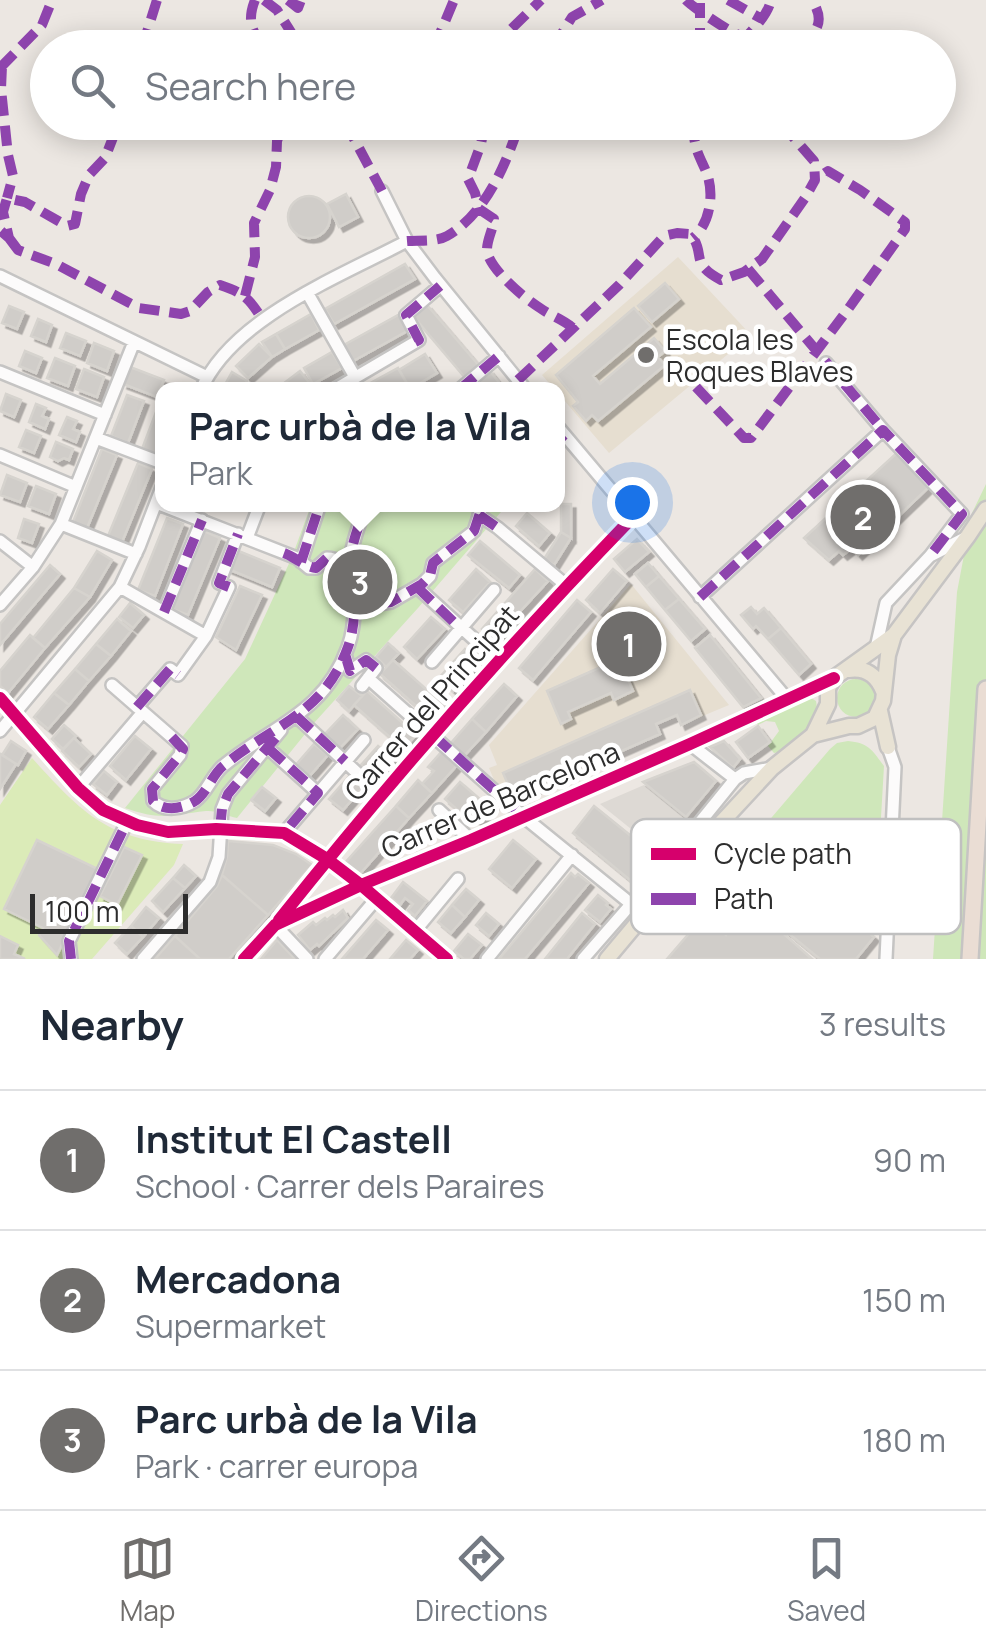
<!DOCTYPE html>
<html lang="en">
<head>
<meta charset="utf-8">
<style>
	:root { --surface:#fff; --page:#f6f6f7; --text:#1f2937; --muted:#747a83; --line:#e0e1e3; --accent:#706e6c }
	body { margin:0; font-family:Manrope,sans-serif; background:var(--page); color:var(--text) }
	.scale { position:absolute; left:30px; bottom:25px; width:158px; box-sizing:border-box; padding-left:10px; border:5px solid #2d2d2d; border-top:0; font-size:28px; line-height:35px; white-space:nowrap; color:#2d2d2d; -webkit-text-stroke:8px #fff; paint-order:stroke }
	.you { position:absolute; left:632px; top:502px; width:35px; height:35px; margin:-25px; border:8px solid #fff; border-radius:50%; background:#1a73e8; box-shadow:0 0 0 15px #1a73e833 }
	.badge { display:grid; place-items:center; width:65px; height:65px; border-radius:50%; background:var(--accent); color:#fff; font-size:32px; font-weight:700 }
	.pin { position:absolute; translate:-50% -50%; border:5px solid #fff; box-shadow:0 2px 10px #0006 }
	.popup { position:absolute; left:155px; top:382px; width:410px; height:130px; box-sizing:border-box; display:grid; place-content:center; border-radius:20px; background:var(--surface); filter:drop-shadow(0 2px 8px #0005); font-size:32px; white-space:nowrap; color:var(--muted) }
	.popup b { font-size:38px; color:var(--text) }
	.popup::after { content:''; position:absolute; left:50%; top:100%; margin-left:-20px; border:20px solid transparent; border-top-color:var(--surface) }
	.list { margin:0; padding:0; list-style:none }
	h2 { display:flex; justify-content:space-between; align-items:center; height:130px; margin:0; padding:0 40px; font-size:42px }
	h2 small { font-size:32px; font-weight:400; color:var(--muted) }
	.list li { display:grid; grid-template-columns:65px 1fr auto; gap:30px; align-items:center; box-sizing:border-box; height:140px; padding:0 40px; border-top:2px solid var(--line) }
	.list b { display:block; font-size:38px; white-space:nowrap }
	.list p { margin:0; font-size:32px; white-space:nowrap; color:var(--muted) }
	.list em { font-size:32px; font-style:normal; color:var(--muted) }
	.icon { flex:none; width:55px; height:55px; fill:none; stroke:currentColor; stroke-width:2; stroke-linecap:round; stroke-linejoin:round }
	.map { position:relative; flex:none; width:986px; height:959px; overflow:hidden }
	.search { position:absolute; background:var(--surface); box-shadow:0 5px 25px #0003; left:30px; right:30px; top:30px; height:110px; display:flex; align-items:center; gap:25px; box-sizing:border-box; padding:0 35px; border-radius:55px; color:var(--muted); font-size:38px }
	.sheet { height:550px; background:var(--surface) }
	nav { display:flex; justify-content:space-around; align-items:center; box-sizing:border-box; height:140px; border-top:2px solid var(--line); background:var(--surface); font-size:28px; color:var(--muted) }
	nav a { display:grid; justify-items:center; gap:5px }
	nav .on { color:var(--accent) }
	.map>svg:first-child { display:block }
	.education { fill:#e6ded0 }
	.green { fill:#cfe7ba }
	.pitch { fill:#dbebb8 }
	.plaza { fill:#ddd9d4 }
	.building { fill:#d0cdc9; stroke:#d6d3ce; stroke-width:2.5; filter:url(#shadow) }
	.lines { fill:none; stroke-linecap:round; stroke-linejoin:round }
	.minor-casing { stroke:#c5c4c3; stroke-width:16 }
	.major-casing { stroke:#c6c4c3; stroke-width:19 }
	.highway-casing { stroke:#c6c4c3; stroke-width:20 }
	.minor { stroke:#fcfbfb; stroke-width:11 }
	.major { stroke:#e8e2d4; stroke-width:14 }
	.highway { stroke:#eaddd4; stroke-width:15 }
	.quiet { stroke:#8e44ad; stroke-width:10; stroke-dasharray:20 10; stroke-linecap:butt }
	.cycleway-casing { stroke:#fff; stroke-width:19 }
	.cycleway { stroke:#d6006c; stroke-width:12 }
	.poi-dot { fill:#706e6c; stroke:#fff; stroke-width:4 }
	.labels { text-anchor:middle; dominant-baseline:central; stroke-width:9; stroke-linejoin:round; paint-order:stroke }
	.poi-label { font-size:28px; fill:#2d2d2d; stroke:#fff; text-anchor:start }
	.street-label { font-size:28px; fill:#2d2d2d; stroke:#fff }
	.key { fill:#fff; stroke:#c0c0c0; stroke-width:2.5 }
	.key-label { font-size:28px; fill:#2d2d2d }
</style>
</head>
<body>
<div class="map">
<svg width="986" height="959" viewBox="0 0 986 959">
	<defs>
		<filter id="shadow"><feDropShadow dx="4.5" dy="4.5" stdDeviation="0" flood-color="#0004"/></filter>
	</defs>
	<rect width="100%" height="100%" fill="#ece7e2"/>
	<path class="education" d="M678,257l73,78 -142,118 -51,-60v-3l-4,-1 -12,-14z
		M631,584l98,121 -48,20 -5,-10 -20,9 4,10 -145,64 -4,-9 -11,5 -11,-26 8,-3 -8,-20z"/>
	<path class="green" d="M986,484v475h-53l24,-367 15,-79z
		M311,505h196l-89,103 -104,115 -77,95c-9,-2 -22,-8 -31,-7 -36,4 -44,10 -81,-3l120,-149 47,-102z
		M837 698a19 19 0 1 1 38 0a19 19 0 1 1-38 0Z
		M811,698l5,3c5,23 -20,50 -42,52l-6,-7 11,-15 -4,-9 -9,-1 -8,4 -2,-3z
		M848,741c21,2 24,9 36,25l-10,171 -119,-100 75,-88 7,-6z"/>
	<path class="pitch" d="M32,758c48,53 76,83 151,86l-9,21 -82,94h-92v-154z"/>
	<path class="plaza" d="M644,785l44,35 -27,33 -61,-49z"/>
	<path class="building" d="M346,194l12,23 -19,10 -12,-23z
		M288 217a21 21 0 1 1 42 0a21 21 0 1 1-42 0Z
		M405,264l10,15 -81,45 -9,-15z
		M665,283l14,16 -27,23 -14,-16z
		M427,305l54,63 -14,12 -53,-63z
		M9,306l15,6 -7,17 -15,-6z
		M634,308l17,19 -58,49 7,8 54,-46 11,13 -7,6 7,8 -67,56 -6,-6 -6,6 -13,-15 5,-4 -22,-27z
		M311,314l8,16 -34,19 -9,-15z
		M400,314l9,16 -56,31 -9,-16z
		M38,319l14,6 -6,17 -15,-6z
		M66,333l20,8 -6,15 -20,-8z
		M276,334l9,15 -13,8 -10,-15z
		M94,343l20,8 -7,20 -20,-8z
		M259,344l13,13 -24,21 -12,-12z
		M25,351l17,7 -6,15 -17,-7z
		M332,352l10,16 -29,16 -9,-16z
		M425,354l12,19 -27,16 -11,-19z
		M55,358l20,8 -7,20 -21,-8z
		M130,367l34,13 -7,17 -34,-13z
		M398,368l10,17 -7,5h-37l-1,-3z
		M84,369l20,8 -7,20 -21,-8z
		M489,370l16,20h-26l-5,-7z
		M300,371l11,14 -5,5h-31z
		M232,372l15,9 -5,9h-20z
		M6,394l15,6 -7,17 -14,-6z
		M127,395l17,6 -16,42 -17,-7z
		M36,404l10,4 -4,8 7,3 -4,10 -16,-7z
		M156,412l6,2v37l-2,5 -18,-7z
		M67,417l10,4 -4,8 7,3 -4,10 -17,-7z
		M26,430l15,6 -7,17 -15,-6z
		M56,442l17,7 -4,11 -5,-2 -6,3 -8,-4z
		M102,449l15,6 -30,73 -14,-6z
		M900,450l31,35 -73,70 -6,-7 -9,7 -4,-4 -10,9 -25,-22z
		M138,463l14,6 -30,73 -14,-6z
		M7,475l20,8 -7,19 -20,-7z
		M36,486l20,8 -7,20 -21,-8z
		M561,504h10v34l-10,-6z
		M527,513l23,20 -11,13 -23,-20z
		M167,518l16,6 -28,72 -17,-6z
		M24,519l15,5 -7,19 -14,-5z
		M204,531l16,7 -32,77 -16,-6z
		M561,532l10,6 -17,27 -10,-6z
		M637,539l12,13 -24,20 -11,-13z
		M480,541l40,34 -11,13 -41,-33z
		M236,550l44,18 -8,19 -44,-18z
		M97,551l15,9 -22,37 -16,-9z
		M648,563l11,13 -13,11 -11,-13z
		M50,565l10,9 -60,71v-21z
		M476,569l14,13 -27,30 -14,-12z
		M535,569l13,12 -54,59 -12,-11z
		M613,569l14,12 -27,32 -14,-13z
		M659,576l20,23 -14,11 -19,-23z
		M240,586l22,9 -26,55 -20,-13z
		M74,588l16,9 -45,51 -12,-10z
		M679,599l26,30 -14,12 -26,-31z
		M577,600l14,12 -58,68 -14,-12z
		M130,603l14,12 -11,13 -14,-11z
		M751,607l6,7 7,-6 17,20 -13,11 -12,-13 -3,3 -12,-14z
		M431,617l14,12 -28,30 -13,-12z
		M117,619l14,12 -20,25 -15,-12z
		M781,628l30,36 -12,11 -31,-36z
		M30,635l15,13 -37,45 -8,-7v-15z
		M710,635l51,63 -18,9 -48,-59z
		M388,643l11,10 -13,14 -10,-10z
		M96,644l15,12 -22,25 -14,-12z
		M465,649l14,12 -26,30 -14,-13z
		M619,659l14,32 -19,9 -3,-7 -43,19 3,7 -10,5 -14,-33z
		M393,660l52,46 -13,14 -52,-46z
		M75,669l14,12 -20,24 -15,-12z
		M504,684l13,12 -31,36 -14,-13z
		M349,686l13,10 -13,15 -12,-11z
		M690,690l11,25 -20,10 -4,-10 -21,9 4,10 -136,60 -4,-10 -10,5 -7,-16z
		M367,691l49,44 -13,14 -49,-44z
		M54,693l15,12 -21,24 -14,-12z
		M343,715l15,14 -18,19 -15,-14z
		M472,719l14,13 -22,24 -13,-13z
		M64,725l12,11 -13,13 -11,-10z
		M758,726l12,16 -22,16 -12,-16z
		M135,736l16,13 -25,31 -16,-14z
		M74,738l17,16 -12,13 -17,-16z
		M11,741l15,10 -8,14 -16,-10z
		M724,741l16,18 -7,9 -23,-21z
		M314,744l14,11 -21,24 -13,-12z
		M378,746l15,14 -18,19 -14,-14z
		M443,750l15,14 -26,29 -10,-9 12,-13 -6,-4z
		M1,754l15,10 -16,25v-33z
		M694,762l22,19 -30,36 -43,-35z
		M104,771l13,11 -10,13 -14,-11z
		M350,775l13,12 -20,23 -14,-11z
		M418,780l14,13 -23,25 -13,-12z
		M460,782l22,19 -15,17 -22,-19z
		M262,787l14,11 -11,13 -14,-11z
		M485,797l9,8 -15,17 -9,-7z
		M396,806l13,12 -50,57 -14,-12z
		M594,806l58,47 -22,27 -57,-47z
		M37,840l61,29 -41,86 -18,-20 4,-7 -39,-19z
		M513,840l23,19 -24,29 -23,-19z
		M228,841l45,4 23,9 16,11 -44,50 -46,-40 5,-19z
		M124,847l18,8 -25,50 -17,-9z
		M184,865l12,11 -11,12 -12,-10z
		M571,873l4,4 3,-3 11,9 -64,76h-26z
		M222,875l46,40 -39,44h-29l-25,-23 42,-50z
		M173,878l12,10 -22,24 -11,-11z
		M403,882l24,19 -12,15 -7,-6 5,-6 -8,-6 -5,7 -9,-7z
		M810,884l64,53 -18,22h-36l-43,-35z
		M466,889l13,11 -14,17 -13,-12z
		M598,895l10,8 -2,2 5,4 -11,13 -15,-12z
		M750,904l62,55h-145l37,-43 22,19z
		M452,905l13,12 -14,16 -13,-11z
		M146,907l13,11 -16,19 -12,-11z
		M343,910l5,8 -29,28 -2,-2 -7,6 -12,-15 15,-13 3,3 9,-7 2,2 6,-5 2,2z
		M486,913l13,11 -10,12 -13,-11z
		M582,913l13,11 -28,35h-22z
		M376,920l12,10 -25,29h-21z
		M131,926l12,11 -16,17 -12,-11z
		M468,934l14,11 -12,14h-6l-10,-8z
		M0,936l18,9 -4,9 11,5h-25z
		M175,936l25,23h-45z
		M277,940l18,19h-34z
		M406,940l12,10 -8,9h-20z"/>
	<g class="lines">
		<defs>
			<path id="minor" d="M407,241l28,37 91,112
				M0,276l207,101
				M308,294l47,83
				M826,363l57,67
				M0,372l105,43
				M201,390c31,-72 140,-114 206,-149l-25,-50
				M334,390l85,-50 -13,-25 34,-29
				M459,390l40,-34
				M558,427l229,272
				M96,438l66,25
				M0,455l76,32
				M156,503l141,55 12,10h7l11,-10c12,0 17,8 24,17
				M479,515l19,13 69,58
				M61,524l75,30
				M247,538l13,-34
				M0,541l33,26
				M301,562l19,-58
				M120,587l86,49
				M417,587l81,74
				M354,593l15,10 9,1 13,-2 31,-18 8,-8 3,-13 41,-32 9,-27
				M700,597l183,-167 79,84 -32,42
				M0,605l33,-38 28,-43 73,-182
				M164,612l38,-92
				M876,648l10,-45 44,-47 35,-18
				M345,654l5,17 16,-11 10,8 -14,18
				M432,662l62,-72
				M368,678l156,139 106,86
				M112,685l70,61 -2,9 -28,34 1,12c11,11 29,8 42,0 12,-8 17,-26 28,-35 50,-41 101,-52 125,-119 6,-17 7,-36 6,-53 -1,-13 -4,-25 -3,-38 2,-18 10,-35 15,-52
				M0,698l78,90 25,22 34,15 31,7 48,-3 68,4 43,26 34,26 86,74
				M137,707l33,-38 8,6 28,-39 23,-49 -10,-4 19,-49
				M296,716l86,80
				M0,731l120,-144 19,-40 23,-60
				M690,744l45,35
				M268,748l50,45
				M78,788l65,-76
				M439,810l32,30
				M284,833l80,-93
				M278,922c111,-140 230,-275 354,-404
				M275,925l32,34
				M415,931l43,-52
				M71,959l-2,-18 58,-119
				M143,959l67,-77 9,-25 3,-48 6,-15 53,-64
				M244,959l31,-34 86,-40 110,-45 219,-96 144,-66
				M325,959l52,-61
				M487,959l85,-104
				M583,959l84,-96 68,-84 9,-6 28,-5
				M886,959l9,-192 -7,-20"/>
			<path id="major" d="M848,670c17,-3 29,5 35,21
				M880,711l8,36
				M813,735l15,-31v-16l6,-10 60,-43 74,-99 18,-27
				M655,899l5,-20 7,-16
				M607,959l113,-135 52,-56 41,-33 36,-9h9l17,-8 8,-17 5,-46 6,-20"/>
			<path id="highway" d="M970,959l16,-270"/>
		</defs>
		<use href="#minor" class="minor-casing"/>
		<use href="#major" class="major-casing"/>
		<use href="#highway" class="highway-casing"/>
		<use href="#minor" class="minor"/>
		<use href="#major" class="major"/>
		<use href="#highway" class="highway"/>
		<path class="quiet" d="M255,0c-8,20 -4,33 11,48
			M264,0l13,10 24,38
			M288,0l10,8 3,-8
			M686,0c5,6 45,33 53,35 2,1 5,1 8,1 10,-11 21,-22 24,-36
			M728,0l34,19
			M142,48l15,-48
			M434,48l20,-48
			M489,48l14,-11 38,-37
			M553,48l19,-31 30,-17
			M700,48v-45
			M796,48c19,-14 31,-24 16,-48
			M2,66l-1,23 7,66 5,21 -6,22
			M0,68l42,-43 10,-25
			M345,122l37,69
			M464,122l11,10 6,12
			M485,122l-4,22 -13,35 7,14 4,16 15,10c-1,11 -7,20 -7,31 1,18 38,49 53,58 11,8 23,11 34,21
			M692,122c1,9 2,17 4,25 3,11 9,20 12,30 6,20 1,48 -15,61
			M1,231l8,7 -6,-26 4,-14 18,4 42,24 8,-2 6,-30 8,-19 16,-17 14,-36
			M9,238l9,12 38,14 83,44 42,6 9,-3 18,-19 12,-7c24,8 29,13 42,34
			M407,241c12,-1 30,1 40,-5 39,-22 60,-74 73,-114
			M748,269l135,161
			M245,296l10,-39 -1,-34 16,-33 6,-23 1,-26 7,-19
			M415,342l4,-2 -13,-25 34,-29
			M518,380l101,-95 45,-49 13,-3 13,1c17,19 -2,29 31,46l23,-8 18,-13 43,-61 10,-18 -1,-19 -34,-39
			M696,387l48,51h7l95,-126 59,-83v-7l-7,-5 -38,-27 -32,-19 -13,9
			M459,390l40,-34
			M558,441l6,-6
			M479,515l19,13
			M284,553c11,4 21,14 32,15l11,-10c13,0 17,8 24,17
			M301,562l19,-58
			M229,587l-10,-4 19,-49
			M417,587l43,41
			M354,593l15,10 9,1 13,-2 31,-18 8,-8 3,-13 41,-32 9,-27
			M700,597l183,-167 79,84 -32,42
			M164,612l38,-92
			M345,654l5,17 16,-11 10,8
			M137,707l33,-38 8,6
			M296,716l49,45
			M434,736l90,81
			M172,737l11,12 -3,6 -28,34 1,12c11,11 29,8 42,0 12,-8 17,-26 28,-35 50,-41 101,-52 125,-119 6,-17 7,-36 6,-53 -1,-13 -4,-25 -3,-38 2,-18 10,-35 15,-52
			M268,748l50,45 -34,40
			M220,829l2,-20 6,-15 49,-58
			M71,959l-2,-18 58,-119"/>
		<defs>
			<path id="cycleway" d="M0,698l78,90 25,22 34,15 31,7 48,-3 68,4 43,26 34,26 86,74
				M279,920c111,-139 229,-274 353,-402
				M244,959l31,-34 86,-40 110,-45 219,-96 144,-66"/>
		</defs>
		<use href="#cycleway" class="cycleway-casing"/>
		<use href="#cycleway" class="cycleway"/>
	</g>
	<circle class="poi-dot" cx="646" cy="355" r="10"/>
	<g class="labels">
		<g class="poi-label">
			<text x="666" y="339">Escola les<tspan x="666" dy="32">Roques Blaves</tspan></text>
		</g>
		<g class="street-label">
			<text transform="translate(431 702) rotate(-49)">Carrer del Principat</text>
			<text transform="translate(500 799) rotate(-23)">Carrer de Barcelona</text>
		</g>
	</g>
	<rect x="631" y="819" width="330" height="115" rx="15" class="key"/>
	<rect x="651" y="848" width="45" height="12" fill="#d6006c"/>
	<rect x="651" y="893" width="45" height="12" fill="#8e44ad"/>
	<g class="key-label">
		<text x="714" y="864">Cycle path</text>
		<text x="714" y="909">Path</text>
	</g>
</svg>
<div class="scale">100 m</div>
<div class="you"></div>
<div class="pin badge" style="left:629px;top:644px">1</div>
<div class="pin badge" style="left:863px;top:517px">2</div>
<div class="pin badge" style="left:360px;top:582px">3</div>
<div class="popup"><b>Parc urbà de la Vila</b>Park</div>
<div class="search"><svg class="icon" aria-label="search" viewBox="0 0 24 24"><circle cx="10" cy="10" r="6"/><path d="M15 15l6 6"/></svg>Search here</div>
</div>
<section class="sheet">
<h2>Nearby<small>3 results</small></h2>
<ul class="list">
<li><span class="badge">1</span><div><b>Institut El Castell</b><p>School · Carrer dels Paraires</p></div><em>90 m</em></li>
<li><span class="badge">2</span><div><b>Mercadona</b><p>Supermarket</p></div><em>150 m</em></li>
<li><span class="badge">3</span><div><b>Parc urbà de la Vila</b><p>Park · carrer europa</p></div><em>180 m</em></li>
</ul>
</section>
<nav>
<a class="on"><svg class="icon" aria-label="map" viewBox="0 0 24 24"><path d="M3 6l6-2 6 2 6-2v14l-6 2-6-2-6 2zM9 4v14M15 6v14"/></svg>Map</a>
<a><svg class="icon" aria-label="directions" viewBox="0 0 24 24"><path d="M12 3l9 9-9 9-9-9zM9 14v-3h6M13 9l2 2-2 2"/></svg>Directions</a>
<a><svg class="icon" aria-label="saved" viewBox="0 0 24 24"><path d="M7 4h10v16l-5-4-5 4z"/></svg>Saved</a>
</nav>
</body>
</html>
